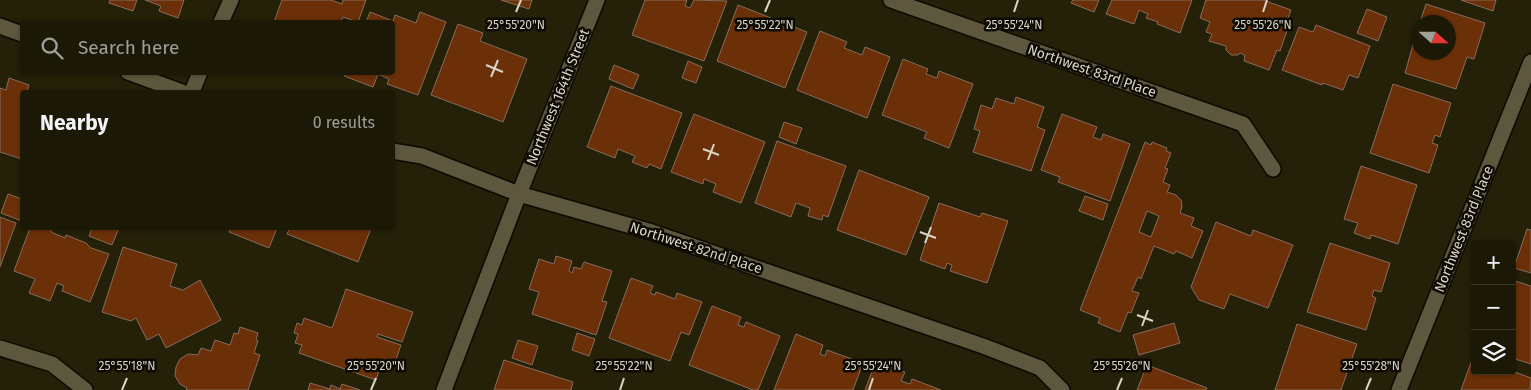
<!DOCTYPE html>
<html lang="en">
<head>
<meta charset="utf-8">
<style>
	:root { --surface:#1c1806; --page:#292514; --text:#f1f3f6; --muted:#a0a09b; --line:#3a3728 }
	body { margin:0; font-family:"Fira Sans",sans-serif; background:var(--page); color:var(--text) }
	.controls { position:absolute; right:15px; bottom:15px; display:grid; overflow:hidden; border-radius:5px; box-shadow:0 1px 4px #0004 }
	.controls button { width:45px; height:45px; display:grid; place-items:center; padding:0; border:0; border-bottom:1px solid var(--line); background:var(--surface); color:var(--text); font:25px sans-serif }
	.compass { position:absolute; left:1411px; top:15px; width:45px; height:45px; border-radius:50%; background:var(--surface); box-shadow:0 1px 4px #0004; rotate:111deg }
	.list { margin:0; padding:0; list-style:none }
	h2 { display:flex; justify-content:space-between; align-items:center; height:65px; margin:0; padding:0 20px; font-size:21px }
	h2 small { font-size:16px; font-weight:400; color:var(--muted) }
	.icon { flex:none; width:28px; height:28px; fill:none; stroke:currentColor; stroke-width:2; stroke-linecap:round; stroke-linejoin:round }
	.map { position:relative; flex:none; width:1531px; height:390px; overflow:hidden }
	.search { position:absolute; background:var(--surface); box-shadow:0 1px 4px #0004; left:20px; top:20px; width:375px; height:55px; display:flex; align-items:center; gap:12px; box-sizing:border-box; padding:0 18px; border-radius:5px; color:var(--muted); font-size:19px }
	.panel { position:absolute; background:var(--surface); box-shadow:0 1px 4px #0004; left:20px; top:90px; width:375px; height:140px; border-radius:5px }
	.map>svg:first-child { display:block }
	.building { fill:#6b3007; stroke:#866c5e; fill-rule:evenodd }
	.lines { fill:none; stroke-linecap:round; stroke-linejoin:round }
	.minor-casing { stroke:#0e0900; stroke-width:18 }
	.minor { stroke:#5d573e; stroke-width:15 }
	.ticks { fill:none; stroke:#d8d5c7; stroke-width:2 }
	.labels { text-anchor:middle; dominant-baseline:central; stroke-width:5; stroke-linejoin:round; paint-order:stroke }
	.street-label { font-size:14px; fill:#d8d5c7; stroke:#0c0a03 }
	.ticks-label { font-size:12px; text-anchor:middle; fill:#d8d5c7; stroke:#0c0a03; stroke-width:5; stroke-linejoin:round; paint-order:stroke }
</style>
</head>
<body>
<div class="map">
<svg width="1531" height="390" viewBox="0 0 1531 390">
	<rect width="100%" height="100%" fill="#252008"/>
	<path class="building" d="M110,0h27l-4,11 -24,-8z
		M145,0h39l-6,18 -19,-7 2,-5z
		M282,0h49l11,4 1,-4h23l-8,22 -15,-5 -2,5h-67z
		M501,0h31l-3,9z
		M645,0h42l-2,6 5,2 4,-8 33,1 -23,60 -72,-26z
		M1073,0h26l-5,12 -23,-9z
		M1112,0h80l-12,33 -23,-9 1,-2 -12,-4 2,-4 -9,-4 -5,14 -28,-10z
		M1206,0h57l28,10 -5,13 3,2 -9,26 -3,-1 -8,20 -25,-9 1,-6 -5,-2 -2,2h-7l-5,-5v-4l-17,-5 3,-7 -6,-2 4,-10 -10,-4z
		M1461,0h35l-3,11z
		M1426,4l59,19 -11,36 -7,-2 -11,32 -51,-16 13,-46v25h30v-30h-28z
		M738,5l69,27 -22,56 -68,-27z
		M1367,9l20,8 -9,24 -21,-8z
		M370,12l23,9 2,-6 21,8 4,-11 26,10 -28,73 -31,-11 2,-5 -11,-5 -5,13 -29,-11 2,-4h46v-50h-26z
		M458,24l25,9 -3,8 47,18 -24,63 -72,-27z
		M1316,25l54,21 -12,32 -9,-3 -6,15 -20,-7 -1,2 -40,-15 17,-43 14,5z
		M820,31l27,11 -3,6 18,7 3,-8 25,10 -23,61 -70,-28z
		M903,59l25,10 -2,5 11,4 2,-7 34,13 -24,64 -25,-10 3,-6 -45,-17z
		M688,61l14,6 -6,16 -14,-5z
		M614,65l25,10 -6,14 -24,-10z
		M9,78l20,7 -2,7h-5v67l-22,-7v-64l6,2z
		M1393,84l58,19 -11,34 -5,-2 -3,8 6,2 -9,28 -59,-20z
		M611,86l71,27 -21,56 -12,-5 -2,4 -15,-6 3,-6 -17,-7 -3,9 -28,-11z
		M1016,97l28,10 -7,20 8,3 -14,41 -58,-19 7,-21 -6,-2 7,-24 11,4 4,-11 18,6z
		M694,114l71,28 -24,61 -28,-11 3,-8 -12,-5 -1,5 -32,-12z
		M1062,114l35,13 -4,10 8,3 2,-6 27,10 -20,57 -52,-19 2,-5 -19,-7z
		M784,122l18,6 -6,16 -17,-7z
		M777,141l69,25 -18,51 -5,-2 -1,5 -14,-4 2,-8 -14,-5 -5,14 -36,-14z
		M1145,142l6,3 1,-3 15,6 -1,3 5,2 -6,15 3,1 -5,13 7,3 -3,7 9,3 5,5 1,7 -2,6 14,5 -3,8 12,5 -11,27 -16,-7 -2,3 -20,-8 -13,33 -3,-2 -6,14 7,2 -8,20 -3,-1 -8,20 -22,-9 2,-5 -20,-8zM1147,211l12,5 -8,21 -12,-5z
		M1361,166l56,19 -19,59 -27,-9 -1,4 -16,-6 4,-10 -14,-4z
		M859,170l70,27 -23,58 -69,-25z
		M8,194l14,5v22l-21,-8z
		M1085,196l23,8 -5,16 -24,-9z
		M939,203l41,14 2,-4 26,8 -21,62 -37,-12 2,-6 -5,-2 -2,6 -25,-9z
		M0,217l16,6 -16,44z
		M1216,222l35,14 2,-6 40,15 -25,63 -38,-14 -6,15 -25,-9 -8,-13z
		M30,228h22l-1,4 14,6 1,-3 20,8 5,5 18,6 -19,48 -28,-11 2,-5 -7,-3 -7,18 -21,-8 6,-14 -21,-8z
		M92,228h27l-7,17 -23,-9z
		M231,228h46l-8,20 -40,-16z
		M290,228h81l-13,34 -71,-28z
		M1527,229l4,1v43l-17,-5z
		M1330,243l60,20 -9,29 -7,-2 -2,6 4,2 -10,32 -59,-18z
		M123,247l54,17 -7,22 13,4 17,-10 21,40 -55,28 -7,-14 -12,6 -11,-22 -5,3 -29,-9z
		M556,256l16,5 -3,10 3,2 2,-6 7,2 3,-7 28,9 -10,30 5,1 -11,33 -64,-21 7,-22 -10,-3 10,-30 15,5z
		M631,278l22,8 -3,7 5,2 1,-3 19,7 2,-6 25,9 -13,33 -8,-3 -11,29 -61,-23z
		M1512,280l19,6v78l-19,-6z
		M346,289l67,23 -11,30 -24,-8 -1,3 24,8 -7,20 -6,-3 -3,8 -5,-2 -4,12 -77,-27 3,-8 -7,-2 3,-9 -4,-1 3,-10 5,2 2,-7 28,10z
		M712,306l29,11 -3,8 6,2 2,-5 34,14 -22,54h-5l-64,-25z
		M1174,323l6,20 -41,12 -6,-20z
		M1297,324l60,20 -16,46h-66z
		M240,327l18,6 -2,7 2,1 -4,12 6,2 -12,35h-62l1,-2 -7,-4 -5,-8 1,-9 4,-8 8,-5 10,1 3,-7 10,3 4,-11 15,5 4,-12 4,1z
		M577,333l18,6 -6,17 -17,-6z
		M796,334l27,11 -3,9 5,2 2,-6 36,13 -10,27h-79z
		M518,340l20,6 -6,19 -20,-7z
		M1473,357l2,1v13h37l19,7 -1,12h-69z
		M504,360l69,22 -2,8h-77z
		M876,361l29,11 -4,9 9,3 2,-5 29,11h-76z
		M1147,365l60,23 -1,2h-69z
		M310,383l20,6 1,-4 9,4 2,-5 18,6h-52z"/>
	<g class="lines">
		<defs>
			<path id="minor" d="M891,0l352,124 30,45
				M221,22l10,-22
				M0,26l22,8
				M128,72l54,20
				M192,92l8,-20
				M392,151l30,5 97,38 133,38 331,114 57,22 22,22
				M0,348l52,16 33,26
				M444,390l75,-196 78,-194
				M1399,390l132,-328"/>
		</defs>
		<use href="#minor" class="minor-casing"/>
		<use href="#minor" class="minor"/>
	</g>
	<path class="ticks" d="M516,12l5,-12M765,12l5,-12M1014,12l4,-12M1263,12l4,-12M486,65l17,7M491,77l7,-17M703,149l16,6M708,160l6,-16M920,232l16,6M925,243l6,-16M1137,315l16,6M1142,326l6,-16M122,390l5,-12M371,390l5,-12M620,390l4,-12M869,390l4,-12M1117,390l5,-12M1366,390l5,-12"/>
	<g class="labels">
		<g class="street-label">
			<text transform="translate(1092 71) rotate(19)">Northwest 83rd Place</text>
			<text transform="translate(558 97) rotate(-68)">Northwest 164th Street</text>
			<text transform="translate(1464 229) rotate(-68)">Northwest 83rd Place</text>
			<text transform="translate(696 248) rotate(18)">Northwest 82nd Place</text>
		</g>
	</g>
	<g class="ticks-label">
		<text x="516" y="29">25°55'20"N</text>
		<text x="765" y="29">25°55'22"N</text>
		<text x="1014" y="29">25°55'24"N</text>
		<text x="1263" y="29">25°55'26"N</text>
		<text x="127" y="370">25°55'18"N</text>
		<text x="376" y="370">25°55'20"N</text>
		<text x="624" y="370">25°55'22"N</text>
		<text x="873" y="370">25°55'24"N</text>
		<text x="1122" y="370">25°55'26"N</text>
		<text x="1371" y="370">25°55'28"N</text>
	</g>
</svg>
<div class="controls">
<button>+</button>
<button>−</button>
<button><svg class="icon" aria-label="layers" viewBox="0 0 24 24"><path d="M12 4l9 5-9 5-9-5zM3 14l9 5 9-5"/></svg></button>
</div>
<svg class="compass" viewBox="-18 -18 36 36"><path d="M0-13l5 13h-10z" fill="#e53935"/><path d="M0 13l5-13h-10z" fill="#a0a09b"/></svg>
<div class="search"><svg class="icon" aria-label="search" viewBox="0 0 24 24"><circle cx="10" cy="10" r="6"/><path d="M15 15l6 6"/></svg>Search here</div>
<section class="panel">
<h2>Nearby<small>0 results</small></h2>
<ul class="list">
</ul>
</section>
</div>
</body>
</html>
